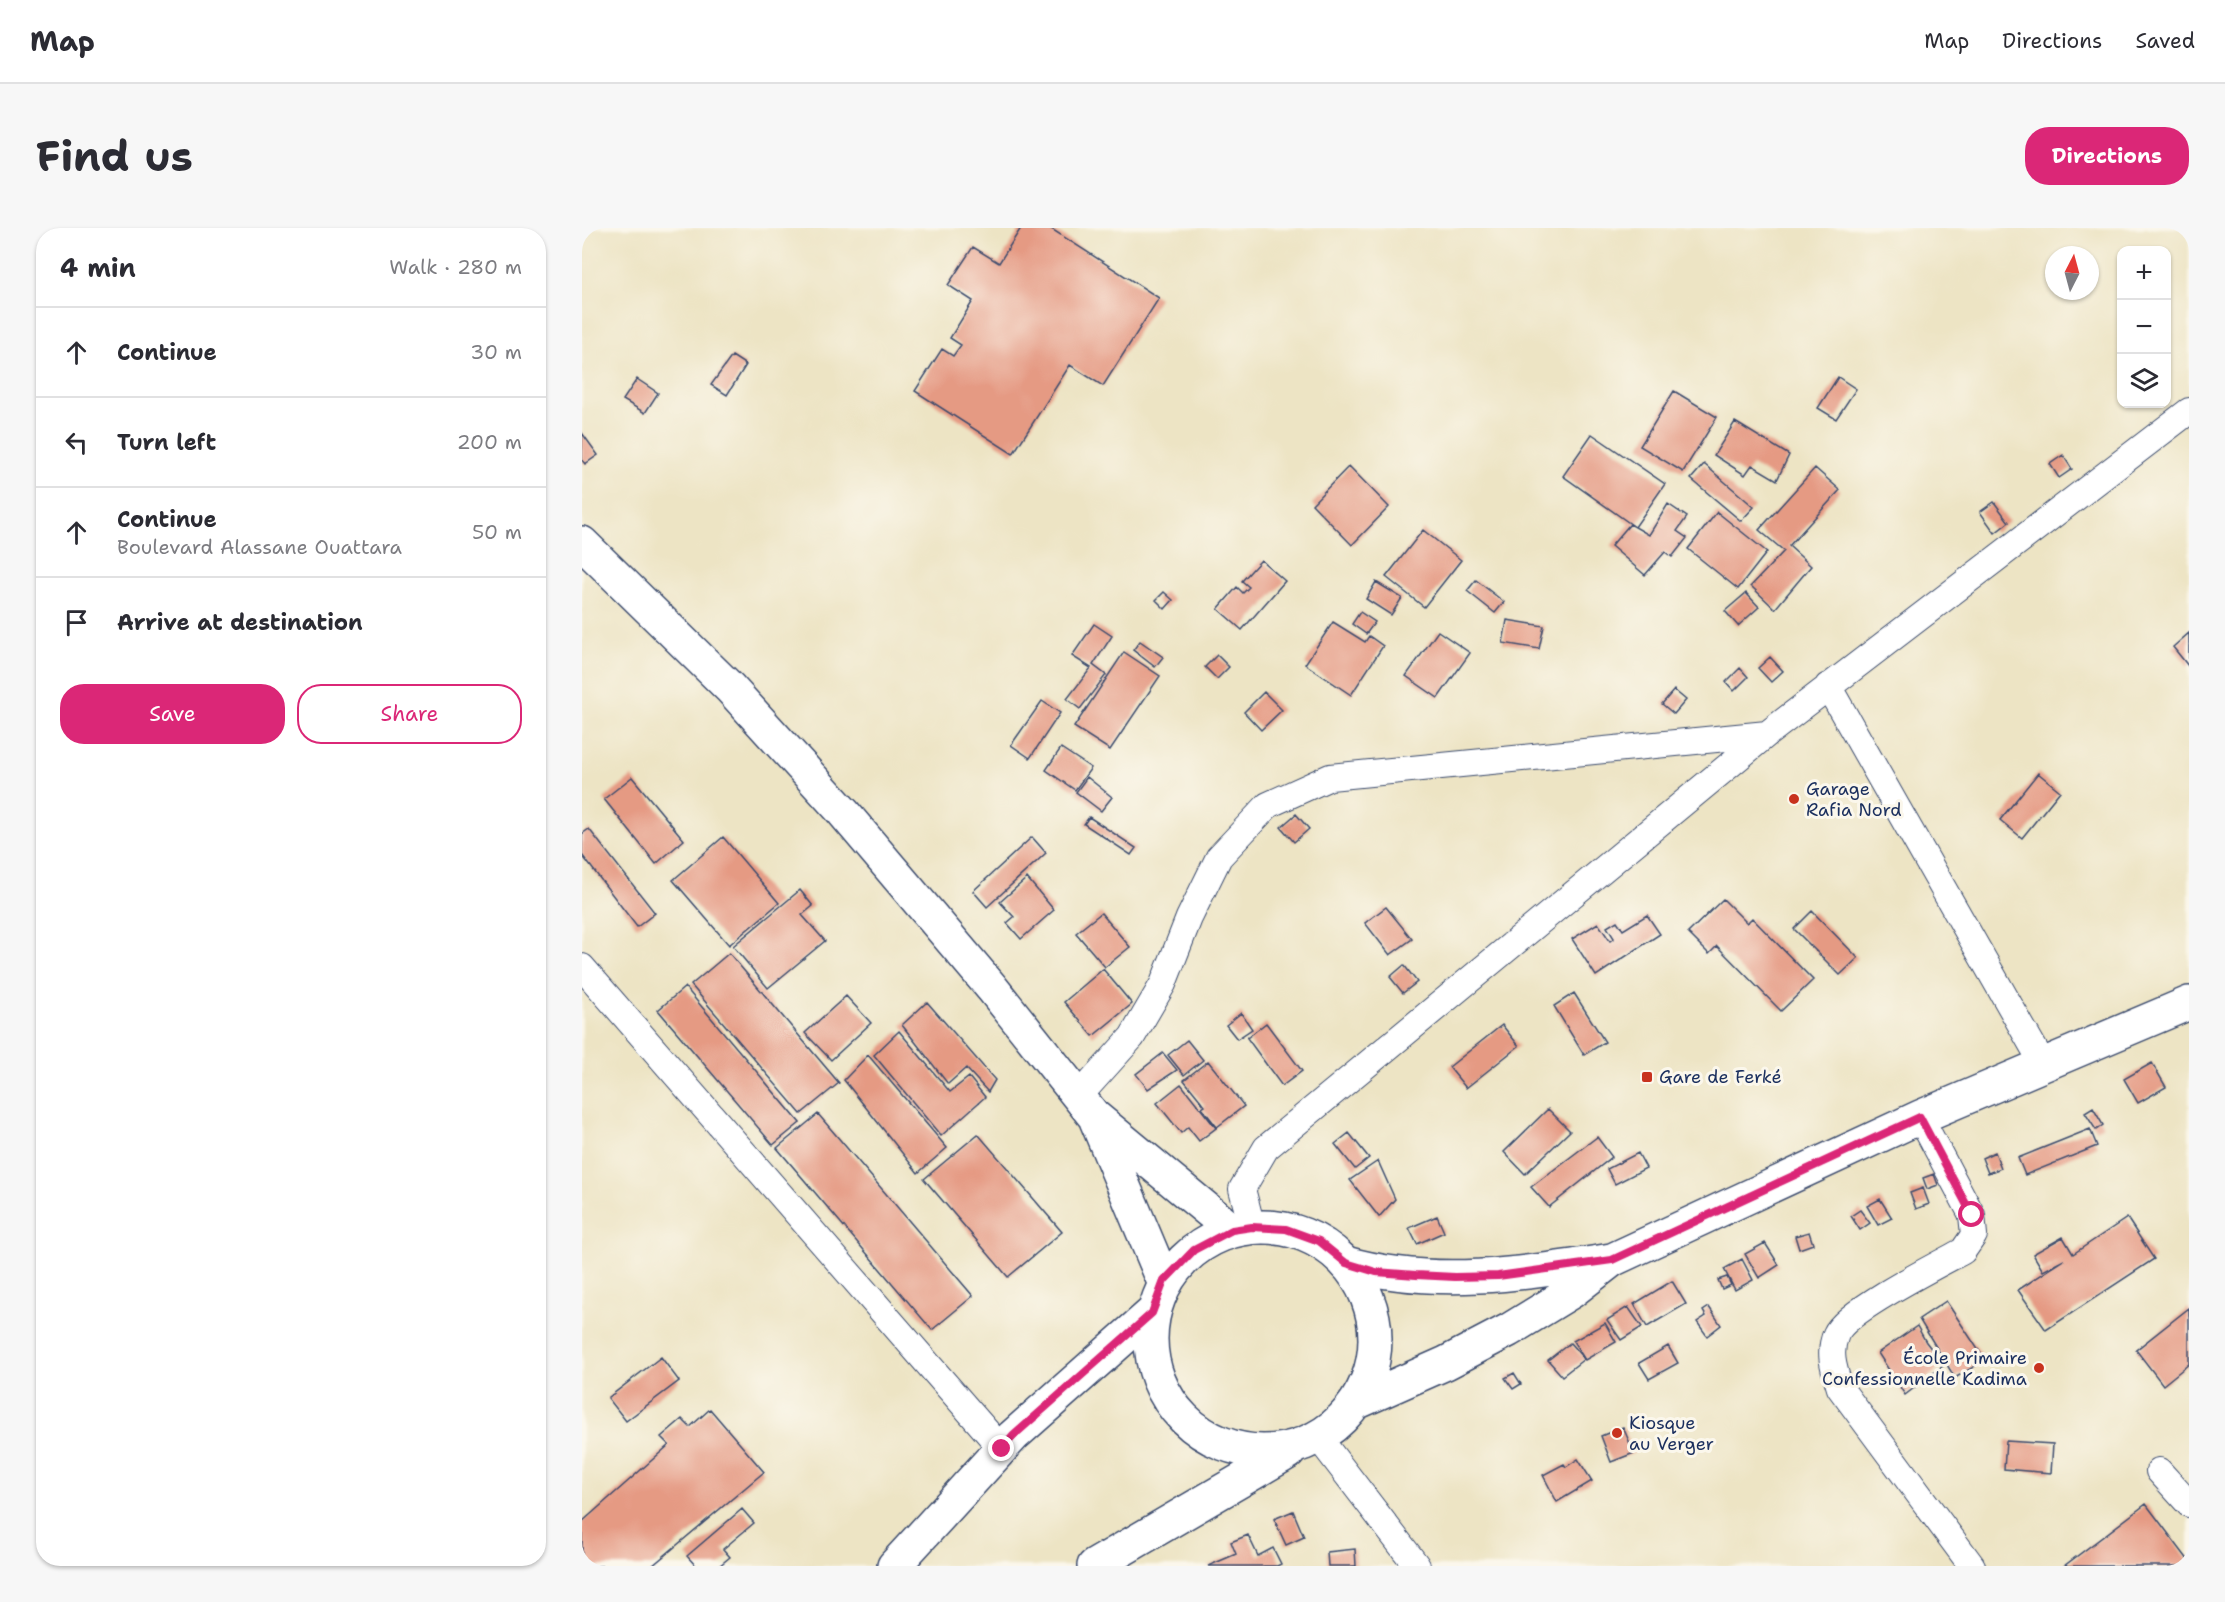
<!DOCTYPE html>
<html lang="en">
<head>
<meta charset="utf-8">
<style>
	:root { --surface:#fff; --page:#f7f7f7; --text:#2b2b33; --muted:#7c7c81; --line:#e1e1e2; --accent:#db2777 }
	body { margin:0; font-family:"Shantell Sans",sans-serif; background:var(--page); color:var(--text) }
	.controls { position:absolute; right:18px; top:18px; display:grid; overflow:hidden; border-radius:12px; box-shadow:0 2px 4px #0004 }
	.controls button { width:54px; height:54px; display:grid; place-items:center; padding:0; border:0; border-bottom:2px solid var(--line); background:var(--surface); color:var(--text); font:30px sans-serif }
	.compass { position:absolute; left:1463px; top:18px; width:54px; height:54px; border-radius:50%; background:var(--surface); box-shadow:0 2px 4px #0004; rotate:6deg }
	.stop { position:absolute; width:18px; height:18px; margin:-14px; border:4px solid #db2777; border-radius:50%; background:#fff }
	.stop.end { background:#db2777; border-color:#fff; box-shadow:0 2px 6px #0008 }
	.list { margin:0; padding:0; list-style:none }
	h2 { display:flex; justify-content:space-between; align-items:center; height:78px; margin:0; padding:0 24px; font-size:26px }
	h2 small { font-size:20px; font-weight:400; color:var(--muted) }
	.list li { display:grid; grid-template-columns:39px 1fr auto; gap:18px; align-items:center; box-sizing:border-box; height:90px; padding:0 24px; border-top:2px solid var(--line) }
	.list b { display:block; font-size:22px; white-space:nowrap }
	.list p { margin:0; font-size:20px; white-space:nowrap; color:var(--muted) }
	.list em { font-size:20px; font-style:normal; color:var(--muted) }
	.actions { display:flex; gap:12px; padding:18px 24px }
	.actions a { flex:1; padding:14px 0; border:2px solid var(--accent); border-radius:24px; text-align:center; font-size:21px; color:var(--accent) }
	.actions .main { background:var(--accent); color:#fff }
	.icon { flex:none; width:33px; height:33px; fill:none; stroke:currentColor; stroke-width:2; stroke-linecap:round; stroke-linejoin:round }
	.map { position:relative; flex:none; width:1607px; height:1338px; overflow:hidden; border-radius:24px }
	header { display:flex; align-items:center; gap:36px; box-sizing:border-box; height:84px; padding:0 30px; background:var(--surface); border-bottom:2px solid var(--line) }
	header strong { font-size:28px }
	nav { display:flex; gap:33px; margin-inline-start:auto; font-size:21px }
	.intro { display:flex; align-items:center; justify-content:space-between; box-sizing:border-box; height:144px; padding:0 36px }
	h1 { margin:0; font-size:42px }
	.button { padding:15px 27px; border-radius:24px; background:var(--accent); color:#fff; font-size:21px; font-weight:700 }
	main { display:flex; gap:36px; padding:0 36px }
	aside { flex:1; background:var(--surface); border-radius:24px; box-shadow:0 2px 4px #0004 }
	.map>svg:first-child { display:block }
	.building { fill:#e59a83 }
	.lines { fill:none; stroke-linecap:round; stroke-linejoin:round }
	.minor-casing { stroke:#3a4a6d; stroke-width:28 }
	.tertiary-casing { stroke:#3a4a6d; stroke-width:36 }
	.primary-casing { stroke:#3a4a6d; stroke-width:36 }
	.minor { stroke:#fff; stroke-width:26 }
	.tertiary { stroke:#fff; stroke-width:33 }
	.primary { stroke:#fff; stroke-width:33 }
	.route { stroke:#db2777; stroke-width:8 }
	.poi-dot { fill:#c8321e; stroke:#fbf7ec; stroke-width:2 }
	.labels { text-anchor:middle; dominant-baseline:central; stroke-width:6; stroke-linejoin:round; paint-order:stroke }
	.poi-label { font-size:18px; fill:#1b2f5e; stroke:#fbf7ec; text-anchor:start }
</style>
</head>
<body>
<header>
<strong>Map</strong>
<nav><a>Map</a><a>Directions</a><a>Saved</a></nav>
</header>
<div class="intro"><h1>Find us</h1><a class="button">Directions</a></div>
<main>
<aside>
<h2>4 min<small>Walk · 280 m</small></h2>
<ul class="list">
<li><svg class="icon" aria-label="ahead" viewBox="0 0 24 24"><path d="M12 20V5M6 11l6-6 6 6"/></svg><div><b>Continue</b></div><em>30 m</em></li>
<li><svg class="icon" aria-label="left" viewBox="0 0 24 24"><path d="M17 20v-9H6M10 6l-5 5 5 5"/></svg><div><b>Turn left</b></div><em>200 m</em></li>
<li><svg class="icon" aria-label="ahead" viewBox="0 0 24 24"><path d="M12 20V5M6 11l6-6 6 6"/></svg><div><b>Continue</b><p>Boulevard Alassane Ouattara</p></div><em>50 m</em></li>
<li><svg class="icon" aria-label="arrive" viewBox="0 0 24 24"><path d="M6 21V4h12l-3 4 3 4H6"/></svg><div><b>Arrive at destination</b></div></li>
</ul>
<div class="actions"><a class="main">Save</a><a>Share</a></div>
</aside>
<div class="map">
<svg width="1607" height="1338" viewBox="0 0 1607 1338">
	<rect width="100%" height="100%" fill="#fbf7ec"/>
	<filter id="ink" filterUnits="userSpaceOnUse"><feTurbulence type="fractalNoise" baseFrequency=".0167" numOctaves="2"/><feDisplacementMap in="SourceGraphic" scale="12" xChannelSelector="R" yChannelSelector="G"/><feConvolveMatrix kernelMatrix="1 2 1 2 8 2 1 2 1" color-interpolation-filters="sRGB"/></filter>
	<filter id="wash" filterUnits="userSpaceOnUse"><feTurbulence type="fractalNoise" baseFrequency=".008" numOctaves="4" result="noise"/><feDisplacementMap in="SourceGraphic" scale="24" xChannelSelector="R" yChannelSelector="G"/><feGaussianBlur stdDeviation="1.35" result="paint"/><feColorMatrix in="noise" values="0 0 0 0 0 0 0 0 0 0 0 0 0 0 0 0 0 1.4 0 .05"/><feComposite in="paint" operator="in"/></filter>
	<g filter="url(#wash)">
		<rect width="100%" height="100%" fill="#ede4c4"/>
		<g id="blocks">
			<path class="building" d="M439,0h29l109,70 -56,88 -33,-21 -57,89 -98,-63 27,-42 11,7 8,-11 -11,-7 23,-37 -25,-16 25,-38 26,16z
				M150,128l14,9 -19,30 -16,-10z
				M1256,149l18,12 -20,30 -18,-11z
				M55,151l21,14 -13,20 -22,-13z
				M1092,163l43,26 -34,55 -43,-26z
				M1153,194l54,33 -12,25 -25,-15 -7,10 -31,-20z
				M0,205l16,22 -13,9 -3,-4z
				M1010,206l73,50 -30,43 -72,-51z
				M1481,227l9,14 -13,9 -9,-14z
				M1122,236l50,43 -13,14 -50,-42z
				M767,238l40,41 -37,38 -40,-41z
				M1233,240l25,22 -51,56 22,20 -36,43 -24,-23 33,-35 -25,-21z
				M1412,274l15,20 -14,11 -15,-21z
				M1086,276l19,13 -10,14 10,7 -15,19 -7,-5 -20,23 -34,-29 19,-22 19,11z
				M1135,284l50,40 -29,37 -50,-40z
				M841,302l38,30 -37,47 -38,-30z
				M679,332l24,21 -43,49 -24,-21 19,-22 6,6 6,-6 -7,-6z
				M894,352l28,22 -9,11 -28,-22z
				M794,354l26,16 -11,17 -25,-16z
				M582,364l9,8 -8,9 -9,-9z
				M1164,365l13,14 -21,19 -13,-15z
				M778,384l15,10 -9,12 -14,-10z
				M925,392l37,6 -5,23 -36,-6z
				M751,394l32,20 4,-6 14,10 -32,49 -46,-31z
				M512,396l18,12 -19,29 13,10 -26,34 -13,-10 24,-31 -19,-12z
				M856,403l32,22 -32,45 -32,-22z
				M1607,405v34l-16,-20z
				M558,413l23,16 -8,10 -22,-17z
				M542,424l36,24 -50,74 -36,-23z
				M635,427l12,12 -12,12 -12,-12z
				M1188,429l13,14 -12,11 -13,-14z
				M1158,440l8,9 -14,14 -8,-9z
				M1092,462l12,10 -12,14 -12,-10z
				M682,464l18,18 -21,20 -17,-18z
				M460,473l18,12 -30,45 -19,-13z
				M479,520l30,20 -16,22 -29,-20z
				M1456,545l22,18 -38,47 -22,-18z
				M50,549l52,63 -28,24 -52,-65z
				M505,549l25,20 -11,14 -25,-19z
				M714,586l13,15 -15,13 -13,-15z
				M507,589l47,31 -5,7 -47,-31z
				M7,601l66,84 -18,14 -55,-72v-21z
				M141,609l56,66 -50,42 -56,-65z
				M450,609l14,16 -59,54 -14,-16z
				M445,650l27,32 -33,29 -14,-16 7,-6 -14,-15z
				M218,662l13,16 -11,9 23,26 -57,47 -35,-42z
				M1141,671l24,24 5,-5 61,62 -32,31 -64,-65 -8,8 -21,-21z
				M804,679l26,32 -22,16 -25,-32z
				M1230,683l46,47 -18,17 -46,-46z
				M519,685l29,34 -25,20 -29,-34z
				M1065,687l13,19 -64,42 -24,-37 26,-16 12,18 4,-3 -7,-11 10,-6 6,9z
				M147,725l110,130 -38,31 -110,-129z
				M822,737l13,17 -14,11 -13,-16z
				M521,741l29,35 -39,32 -29,-34z
				M103,759l115,136 -27,22 -115,-135z
				M992,765l31,49 -21,13 -30,-49z
				M264,768l25,27 -40,37 -26,-27z
				M345,774l68,78 -7,12 -22,-24 -18,16 -46,-59z
				M659,785l11,16 -15,10 -11,-14z
				M684,795l36,48 -20,15 -35,-48z
				M920,797l17,21 -53,42 -17,-21z
				M317,803l51,61 19,-15 16,20 -44,39 -67,-81z
				M605,812l16,20 -19,15 -16,-20z
				M581,825l14,17 -29,19 -12,-15z
				M286,827l79,93 -29,25 -74,-93z
				M626,833l36,45 -27,21 -15,-19 3,-2 -21,-26z
				M1570,835l14,24 -28,16 -14,-24z
				M599,856l35,44 -17,13 -11,-14 -7,6 -24,-30z
				M1511,880l10,17 -7,5 -11,-17z
				M966,881l22,22 -45,43 -21,-22z
				M236,886l155,182 -41,34 -155,-182z
				M1508,901l7,17 -72,29 -7,-17z
				M767,905l20,25 -14,11 -20,-25z
				M396,906l84,98 -54,45 -84,-98z
				M1015,909l15,20 -63,50 -18,-20z
				M1413,924l6,16 -13,5 -6,-15z
				M1056,925l8,15 -31,16 -8,-15z
				M796,933l17,38 -16,18 -29,-37z
				M1352,946l4,11 -11,4 -4,-11z
				M1341,960l6,16 -13,5 -6,-16z
				M1298,971l12,19 -14,7 -11,-19z
				M1278,982l10,13 -10,7 -9,-14z
				M855,988l7,16 -27,12 -8,-16z
				M1545,990l27,41 -108,71 -28,-40 46,-30 -21,11 -10,-17 30,-17 10,17z
				M1227,1004l4,12 -14,5 -4,-13z
				M1183,1015l14,22 -20,13 -14,-24z
				M1160,1031l11,21 -18,10 -11,-21z
				M1145,1049l4,8 -9,4 -4,-9z
				M1090,1053l14,23 -39,23 -13,-23z
				M1364,1073l39,59 -30,18 -36,-59z
				M1046,1079l14,20 -21,13 -14,-20z
				M1127,1079l12,18 -14,11 -10,-14 9,-6 -3,-5z
				M1607,1080v56l-26,21 -27,-35z
				M1023,1095l11,19 -31,18 -12,-19z
				M1335,1098l9,16 18,23 -39,30 -27,-42z
				M988,1115l14,16 -22,17 -14,-16z
				M1086,1118l10,17 -29,16 -10,-16z
				M79,1129l18,24 -53,40 -18,-23z
				M932,1145l7,11 -8,5 -8,-11z
				M128,1181l54,63 -112,94h-70v-44l87,-77 -8,-8 21,-18 8,8z
				M1041,1199l11,26 -23,9 -10,-26z
				M1424,1213l47,3 -2,29 -47,-4z
				M996,1231l14,22 -35,21 -14,-27 21,-11 2,3z
				M1564,1276l43,57v5h-125z
				M160,1281l12,14 -31,26 7,8 -11,9h-23l-9,-10z
				M711,1283l11,26 -18,8 -12,-26z
				M666,1307l10,21 15,-8 8,16 -4,2h-69l28,-12 -5,-12z
				M773,1321l1,17h-28l-1,-14z"/>
		</g>
	</g>
	<g filter="url(#ink)">
		<use href="#blocks" fill-opacity="0" stroke="#3a4a6d" stroke-width="1.5"/>
		<g class="lines">
			<defs>
				<path id="minor" d="M1246,458l215,378
					M0,739l420,482
					M497,868l53,-59 31,-53 26,-66 30,-61 49,-52 62,-28 437,-43
					M1338,889l52,98 2,20 -11,16c-26,14 -117,60 -127,83 -8,19 -2,35 4,54l132,178
					M670,999l-10,-38 24,-41 501,-414 422,-323
					M736,1209l99,129
					M1577,1243l30,33"/>
				<path id="tertiary" d="M0,315l148,145 113,124 149,176 102,128 138,114
					M514,892l68,162"/>
				<path id="primary" d="M569 1111a112 112 0 1 1 224 0a112 112 0 1 1-224 0Z
					M764,1035c87,25 177,11 265,-3
					M776,1174l88,-39 63,-33 62,-38 41,-32 308,-143 269,-114
					M312,1338l119,-130 139,-123
					M512,1338l195,-114"/>
			</defs>
			<use href="#minor" class="minor-casing"/>
			<use href="#tertiary" class="tertiary-casing"/>
			<use href="#primary" class="primary-casing"/>
			<use href="#minor" class="minor"/>
			<use href="#tertiary" class="tertiary"/>
			<use href="#primary" class="primary"/>
		</g>
	</g>
	<g class="lines" filter="url(#ink)">
		<path class="route" d="M420,1221l11,-13 139,-123 12,-32 30,-31 38,-20 20,-3 34,2 33,12 27,22 30,9 40,3 39,2 43,-1 114,-16 308,-143 52,98"/>
	</g>
	<g class="poi-dot">
		<circle cx="1212" cy="571" r="6"/>
		<rect x="1059" y="843" width="12" height="12" rx="3"/>
		<circle cx="1457" cy="1140" r="6"/>
		<circle cx="1035" cy="1205" r="6"/>
	</g>
	<g class="labels">
		<g class="poi-label">
			<text x="1224" y="561">Garage<tspan x="1224" dy="21">Rafia Nord</tspan></text>
			<text x="1077" y="849">Gare de Ferké</text>
			<text x="1445" y="1130" text-anchor="end">École Primaire<tspan x="1445" dy="21">Confessionnelle Kadima</tspan></text>
			<text x="1047" y="1195">Kiosque<tspan x="1047" dy="21">au Verger</tspan></text>
		</g>
	</g>
</svg>
<div class="controls">
<button>+</button>
<button>−</button>
<button><svg class="icon" aria-label="layers" viewBox="0 0 24 24"><path d="M12 4l9 5-9 5-9-5zM3 14l9 5 9-5"/></svg></button>
</div>
<svg class="compass" viewBox="-18 -18 36 36"><path d="M0-13l5 13h-10z" fill="#e53935"/><path d="M0 13l5-13h-10z" fill="#7c7c81"/></svg>
<div class="stop" style="left:1390px;top:987px"></div>
<div class="stop end" style="left:420px;top:1221px"></div>
</div>
</main>
</body>
</html>
